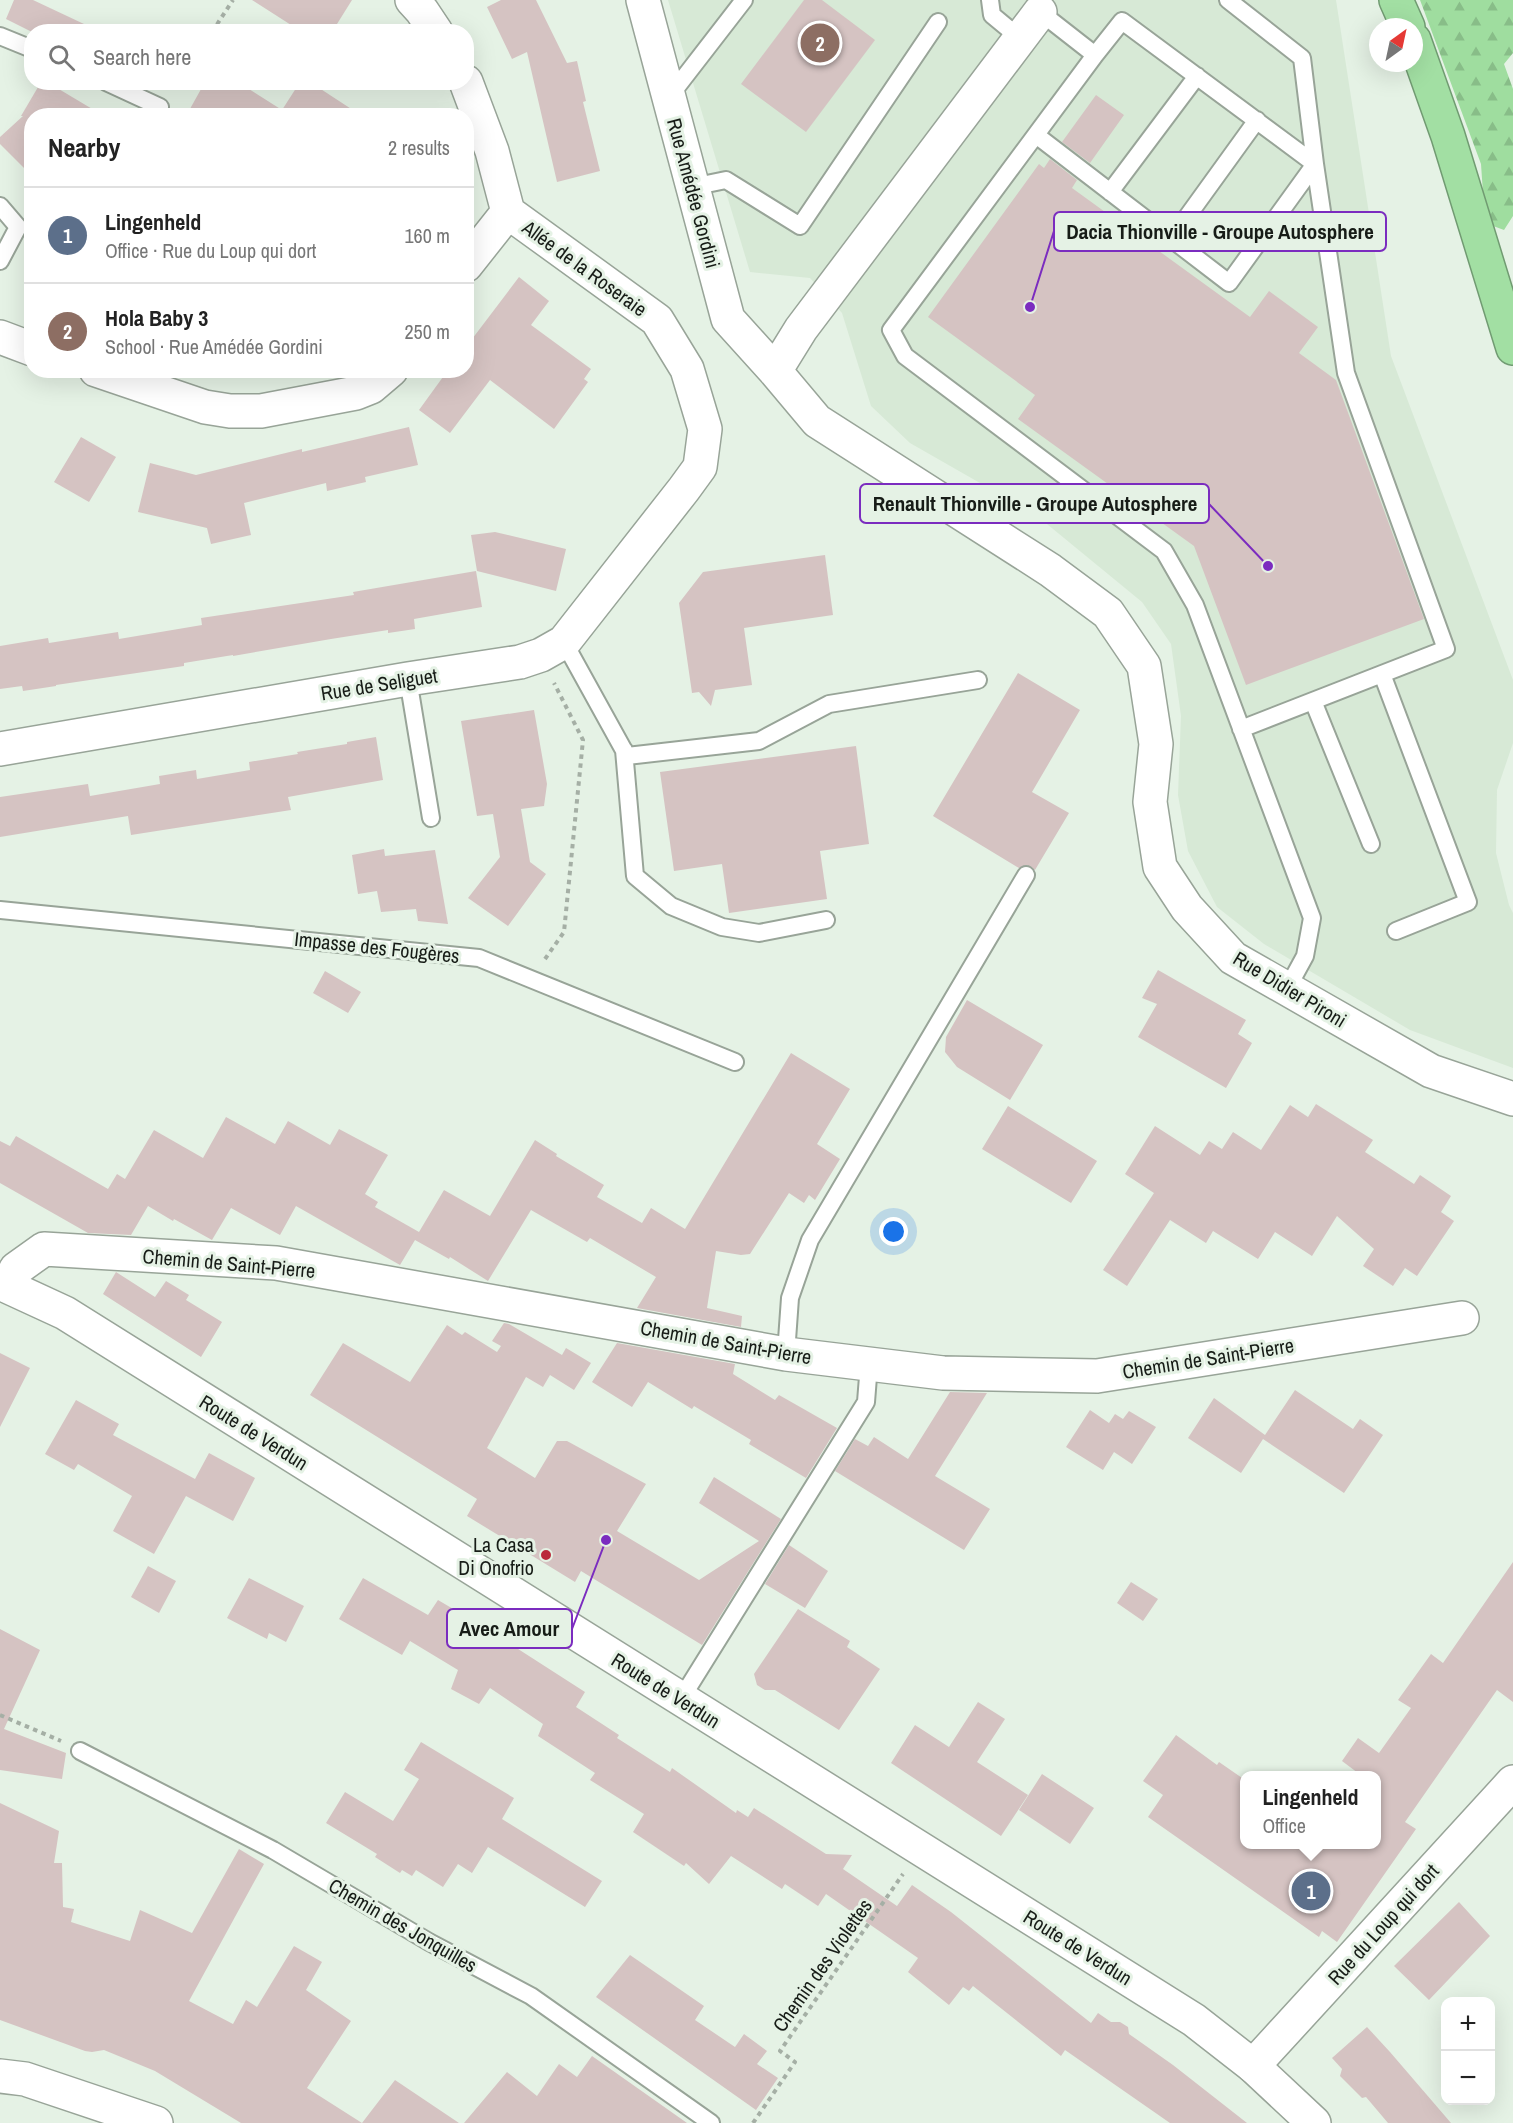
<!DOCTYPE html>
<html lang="en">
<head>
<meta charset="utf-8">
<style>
	:root { --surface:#fff; --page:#f2f2f2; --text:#222; --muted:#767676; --line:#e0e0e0; --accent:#7c3aed }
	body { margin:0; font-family:"Archivo Narrow",sans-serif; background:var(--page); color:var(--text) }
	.controls { position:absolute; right:18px; bottom:18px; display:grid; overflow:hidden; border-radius:12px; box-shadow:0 6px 24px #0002 }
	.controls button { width:54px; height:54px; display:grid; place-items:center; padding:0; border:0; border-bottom:2px solid var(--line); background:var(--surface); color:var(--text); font:30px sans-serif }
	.compass { position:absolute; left:1369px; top:18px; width:54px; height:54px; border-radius:50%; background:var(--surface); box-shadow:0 6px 24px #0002; rotate:33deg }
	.you { position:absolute; left:894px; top:1232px; width:21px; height:21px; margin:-15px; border:4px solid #fff; border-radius:50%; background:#1a73e8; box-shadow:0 0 0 9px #1a73e833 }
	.badge { display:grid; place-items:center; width:39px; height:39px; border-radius:50%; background:var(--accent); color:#fff; font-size:20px; font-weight:700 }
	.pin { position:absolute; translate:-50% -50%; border:3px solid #fff; box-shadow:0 2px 6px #0006 }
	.popup { position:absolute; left:1240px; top:1771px; width:141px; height:78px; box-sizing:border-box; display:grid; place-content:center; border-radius:12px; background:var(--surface); filter:drop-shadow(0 2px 4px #0005); font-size:20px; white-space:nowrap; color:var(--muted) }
	.popup b { font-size:22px; color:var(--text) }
	.popup::after { content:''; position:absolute; left:50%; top:100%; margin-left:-12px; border:12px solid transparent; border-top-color:var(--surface) }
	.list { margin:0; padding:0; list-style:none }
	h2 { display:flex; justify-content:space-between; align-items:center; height:78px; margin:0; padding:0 24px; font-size:26px }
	h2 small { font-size:20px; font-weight:400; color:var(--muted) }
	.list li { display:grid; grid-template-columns:39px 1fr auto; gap:18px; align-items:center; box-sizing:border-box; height:96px; padding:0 24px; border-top:2px solid var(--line) }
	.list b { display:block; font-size:22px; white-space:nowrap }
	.list p { margin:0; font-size:20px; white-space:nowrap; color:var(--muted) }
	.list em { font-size:20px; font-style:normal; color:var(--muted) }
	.icon { flex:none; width:33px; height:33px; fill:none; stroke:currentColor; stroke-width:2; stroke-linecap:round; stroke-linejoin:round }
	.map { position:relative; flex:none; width:1513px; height:2123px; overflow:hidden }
	.search { position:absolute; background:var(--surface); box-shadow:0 6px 24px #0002; left:24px; top:24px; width:450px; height:66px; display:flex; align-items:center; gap:15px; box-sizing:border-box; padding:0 21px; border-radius:24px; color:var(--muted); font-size:22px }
	.panel { position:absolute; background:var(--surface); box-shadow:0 6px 24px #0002; left:24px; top:108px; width:450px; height:270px; border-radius:24px }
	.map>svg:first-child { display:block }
	.built { fill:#d7e9d6 }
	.forest { fill:url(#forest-firs) }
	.building { fill:#d5c3c2 }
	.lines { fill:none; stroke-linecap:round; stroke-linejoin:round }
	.service-casing { stroke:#98a498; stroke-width:20 }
	.minor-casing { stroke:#98a498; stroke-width:36 }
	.secondary-casing { stroke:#98a498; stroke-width:36 }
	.motorway-casing { stroke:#719b72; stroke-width:36 }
	.path { stroke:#a5afa5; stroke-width:4; stroke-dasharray:4.5 4.5; stroke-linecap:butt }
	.service { stroke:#fff; stroke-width:16 }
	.minor { stroke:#fff; stroke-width:33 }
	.secondary { stroke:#fff; stroke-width:33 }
	.motorway { stroke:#a2dfa3; stroke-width:33 }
	.poi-dot { fill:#ba293a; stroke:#e5f2e5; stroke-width:2 }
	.labels { text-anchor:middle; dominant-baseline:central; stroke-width:6; stroke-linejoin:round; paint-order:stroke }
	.street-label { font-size:20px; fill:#171c17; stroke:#e5f2e5 }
	.poi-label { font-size:20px; fill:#171c17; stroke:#e5f2e5; text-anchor:end }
	.leader { fill:none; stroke:#7b2cbf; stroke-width:2 }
	.callout-dot { fill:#7b2cbf; stroke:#e5f2e5; stroke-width:2 }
	.callout { fill:#e5f2e5; stroke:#7b2cbf; stroke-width:2 }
	.callout-label { font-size:21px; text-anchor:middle; font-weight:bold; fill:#171c17 }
</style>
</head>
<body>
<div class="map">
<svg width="1513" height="2123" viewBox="0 0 1513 2123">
	<defs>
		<pattern id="forest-firs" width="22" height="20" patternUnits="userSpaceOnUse" patternTransform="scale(1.5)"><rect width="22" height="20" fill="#9fdd9f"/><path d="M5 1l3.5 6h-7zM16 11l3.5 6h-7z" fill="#88bd88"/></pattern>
	</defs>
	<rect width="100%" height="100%" fill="#e5f2e5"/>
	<path class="built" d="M668,0h668l55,356 122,324v63l-16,47 -1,63 13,52 4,8v155l-103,-38 -146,-86 -47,-37 -29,-56 -10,-56 3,-79 -10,-72 -29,-42 -106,-87 -126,-72 -39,-37 -29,-93 -32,-35 -60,-6z"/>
	<path class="forest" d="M1420,0h93v53l-9,11 9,25v127l-9,14 -19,-7 -4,-59z"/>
	<path class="building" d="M14,0h19l68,32h-69l-26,-13z
		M252,0h100l-20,32h-30z
		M501,0h35l31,63 10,-2 9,40 -3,1 17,69 -43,11 -30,-130 -15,7 -25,-52z
		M804,0h18l53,40 -69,92 -65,-48z
		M41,82h6l57,34h-72v60l-32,-32v-7l23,-21h-2z
		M205,82h33l44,28 18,-28h10l52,34h-176z
		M1096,95l28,20 -34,48 -28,-21z
		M1050,159l27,21 -5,8 178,129 19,-26 49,36 -19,26 37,27 88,239 -178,66 -52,-139 -176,-127 17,-24 -107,-78 111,-153 5,4z
		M519,277l30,24 -18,24 60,44 -7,10 4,3 -34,47 -64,-49 -40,53 -31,-23 29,-40h18v-23z
		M409,427l9,38 -53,12 1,5 -39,9 -1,-8 -82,20 7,32 -40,9 -4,-16 -69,-16 12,-49 46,12 106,-26v3z
		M81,437l35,20 -27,45 -35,-20z
		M495,532l71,17 -10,42 -79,-20 -6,-36z
		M825,555l8,60 -89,13 8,57 -37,5 -4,16 -12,-14 -7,1 -13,-90 24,-31z
		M476,571l6,36 -68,12 1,10 -27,4v-3l-57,9 -98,17v-1l-49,8v3l-128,19v1l-33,5 -1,-5 -22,3v-43l48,-8 1,5 69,-11 1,7 83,-14 -1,-7 153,-23 -1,-3z
		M1018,673l62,37 -48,82 37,21 -34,57 -8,-5 -8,3 -86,-52z
		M534,710l13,74 -3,22 -23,3 9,53 16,12 -38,52 -40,-28 32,-41 -7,-43 -16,2 -16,-95z
		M376,737l7,43 -95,17 3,13 -160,25 -3,-19 -128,21v-40l88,-13 2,12 70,-12 -1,-8 37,-6 1,9 53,-9 -1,-8 49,-8 -1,-2 50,-8v-2z
		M856,746l13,98 -49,7 7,48 -98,14 -7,-49 -48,7 -14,-99z
		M384,849l1,7 50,-6 13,74 -30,-3 -2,-12 -35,3 -4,-21 -19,3 -6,-39z
		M1158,970l88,50 -8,14 14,9 -26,45 -88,-51 19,-33 -15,-6z
		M325,971l36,21 -13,21 -35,-20z
		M967,1000l76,45 -33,55 -53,-33 -12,-15 1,-15z
		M791,1053l59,36 -33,55 23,15 -25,41 -6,-5 -5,8 -15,-10 -39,61 -9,1 -25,-4 -9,57 35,8 -1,11 -104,-19 19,-31 -66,-39 -3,4 -56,-32 -43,71 -38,-24 -1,2 -34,-19 -15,25 -104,-59 -16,29 -49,-27 -19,32 -38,-21 -1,2 -25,-15 -17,29 -43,-2 -88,-50v-42l10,5 6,-10 92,53 9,-15 8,5 29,-49 49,28 23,-41 49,27 13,-23 42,24 9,-16 49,26 -23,39 13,8 -3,5 44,25 25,-42 46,26 45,-76 22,14 -1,2 48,29 -7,12 45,26 9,-15 34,21z
		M1316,1104l57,36 -8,12 49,32 6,-9 31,21 -10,16 13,9 -37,55 -12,-8 -12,18 -30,-20 11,-17 -37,-33 -25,40 -37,-24 -17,27 -45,-28 -7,12 -36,-23 -43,66 -24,-16 51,-77 -29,-19 30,-48 45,29 9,-14 13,8 11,-17 28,18 29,-45 18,12z
		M1008,1106l89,55 -26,42 -89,-54z
		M116,1272l39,25 11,-16 23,14 -3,5 36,22 -21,35 -98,-63z
		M504,1323l5,1 53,31 4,-7 25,15 -17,27 -24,-15 -7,12 -17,-10 -39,71 48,30 22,-37h10l79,43 -29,47 82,49 60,-39 -60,-38 15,-26 67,42 -79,126 -121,-74 -6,11 -108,-66 10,-17 -167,-104 33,-52 67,39 37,-57 15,10 3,-3 32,20 4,-6 -9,-5z
		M617,1343l118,21 -2,10 42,26 4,-5 58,33 -31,50 -57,-34 2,-4 -57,-34 -2,3 -44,-27 -16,25 -40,-25z
		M0,1353l30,15 -30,59z
		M1295,1390l58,39 7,-10 23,16 -39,58 -81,-54 -22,34 -53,-35 26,-40 51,37z
		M950,1392l37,1 -52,83 55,33 -26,41 -129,-79 20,-32 13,7 6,-9 34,22z
		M76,1400l43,24 -6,11 82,44 14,-26 46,25 -22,43 -47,-25 -32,58 -41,-23 19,-35 -54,-32 -4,6 -29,-16z
		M1090,1410l19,13 6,-9 8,5 6,-8 27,16 -24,37 -18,-12 -11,18 -37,-23z
		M789,1545l39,26 -23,37 -40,-24z
		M1513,1562v140l-16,-12 -92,132 11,7 -79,113 -15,-11 -3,6 -171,-120 15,-22 -20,-14 33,-46 41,30 2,-3 26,18v65h132v-69h-15l-20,-15 16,-23 21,15 32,-45 -13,-8 33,-46 12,9z
		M148,1566l28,15 -17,32 -28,-16z
		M249,1578l55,28 -18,36 -17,-9 -2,6 -40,-21z
		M363,1578l65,37 10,-15 49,29 98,63 -9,15 43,28 -2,3 53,34 2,-4 64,45 1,-3 11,7 6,-9 72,46 26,1 -9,14 54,37 15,-21 39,27 140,111 7,-10 13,9h9l8,5 1,7 44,31 74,58h-77l-105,-73 -4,6 -88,-70 -4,5 -6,-4 -14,18 -41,-33 10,-14 -92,-64 -8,12 -33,-22 -3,5 -51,-33 -22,28 -23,-21 -2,3 -51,-34 11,-18 -54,-34 5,-7 -57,-37 5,-12 -53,-36 -11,16 -28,-15 7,-19 -48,-29 -8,14 -63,-36z
		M1131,1582l27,17 -15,22 -26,-18z
		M798,1609l52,32 -3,6 33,22 -41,61 -64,-40h-10l-8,-5 -3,-11z
		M0,1629l40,21 -36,79 62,24 -4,26 -62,-9z
		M978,1702l27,17 -28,43 51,33 -27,41 -110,-73 24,-38 34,22z
		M421,1742l93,56 -12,21 100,62 -17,26 -97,-60 -16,26 -14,-9 -15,23 -27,-17 -4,6 -10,-6 -2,3 -25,-16 2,-3 -51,-31 19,-31 48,29 26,-42 -15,-9z
		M1042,1774l52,34 -24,36 -51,-34z
		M0,1803l59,28 -5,32h8l1,44 11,2 -3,13 59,19 10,-31 52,23 47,-84 25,15 -75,137 44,23 13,-24 11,7 37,-61 28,16 -16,28 45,31 -44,67 55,35h-121l-86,-52 -51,-21 -12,2 -7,-1 -85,-31z
		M1459,1902l31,34 -61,64 -35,-34z
		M630,1955l74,51 -9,14 40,27 9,-13 23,17 -10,13 21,14 -22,32 -160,-113z
		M1367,2027l23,25 61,71h-63l-22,-26 -4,1 -22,-22 2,-7 -10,-11z
		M592,2056l95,67h-223l43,-51 30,24 22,-32 18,13z
		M395,2080l64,43h-97z"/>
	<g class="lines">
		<defs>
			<path id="service" d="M990,0l2,15 29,24
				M1040,12l55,43 -204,275 14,26 259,195 31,54 117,313 -7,38 -18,33
				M0,36l32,13
				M1095,55l27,-34 193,143 31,209 100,276 -205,80
				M106,82l54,25
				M669,97l75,-97
				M1036,135l193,148 86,-119 -13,-106 -74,-58
				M692,187l34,-7 74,46 138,-204
				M1110,192l87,-116
				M0,206l18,21 -18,34
				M1171,239l86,-119
				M564,642l63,114 132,-15 70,-37 149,-24
				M1382,674l86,228 -72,29
				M408,679l23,139
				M1313,701l58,143
				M624,750l11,126 36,30 51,21 37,6 67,-13
				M0,910l479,48 256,104
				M786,1354l4,-56 20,-58 216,-365
				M681,1699l185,-297 3,-38
				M80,1751l193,99 156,92 102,54 180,127"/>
			<path id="minor" d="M412,0l10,11 14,21
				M643,0l85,319 47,52 42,50 233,149 58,43 36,53 12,78 -6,58 10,65 27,41 46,50 198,113 82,28
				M466,82l26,69 16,61 -42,53
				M0,337l32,12
				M96,370l109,37 25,4h31l95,-18 15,-6 20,-17
				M775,371l26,-42 239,-317
				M0,749l408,-70 112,-17 21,-7 23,-13 120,-153 16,-22 5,-38 -18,-60 -30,-49 -149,-108
				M8,1285l8,-16 28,-20 232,14 510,91 157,19 154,3 365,-58
				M1253,2066l260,-284
				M0,2076l25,3 131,44"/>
			<path id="secondary" d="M0,1283l65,30 1129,707 59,46 61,57"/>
			<path id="motorway" d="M1396,0l12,27
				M1414,40l34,96 65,212"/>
		</defs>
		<use href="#service" class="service-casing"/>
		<use href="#minor" class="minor-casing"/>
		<use href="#secondary" class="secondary-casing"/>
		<use href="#motorway" class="motorway-casing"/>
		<path class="path" d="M212,32l21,-32
			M545,959l19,-27 19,-192 -29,-57
			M0,1715l61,26
			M753,2123l42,-61 -15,-11 123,-177"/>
		<use href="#service" class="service"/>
		<use href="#minor" class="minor"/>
		<use href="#secondary" class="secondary"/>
		<use href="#motorway" class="motorway"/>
	</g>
	<circle class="poi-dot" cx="546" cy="1555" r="6"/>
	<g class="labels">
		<g class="street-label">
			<text transform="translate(694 193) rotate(75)">Rue Amédée Gordini</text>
			<text transform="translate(585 268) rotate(36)">Allée de la Roseraie</text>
			<text transform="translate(379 684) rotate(-9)">Rue de Seliguet</text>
			<text transform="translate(377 947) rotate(6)">Impasse des Fougères</text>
			<text transform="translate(1290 989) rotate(31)">Rue Didier Pironi</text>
			<text transform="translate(229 1263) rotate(5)">Chemin de Saint-Pierre</text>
			<text transform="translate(726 1342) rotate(10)">Chemin de Saint-Pierre</text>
			<text transform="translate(1208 1358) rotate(-9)">Chemin de Saint-Pierre</text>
			<text transform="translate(254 1432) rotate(32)">Route de Verdun</text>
			<text transform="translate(666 1690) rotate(32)">Route de Verdun</text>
			<text transform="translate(1383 1924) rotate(-48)">Rue du Loup qui dort</text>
			<text transform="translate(403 1925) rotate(30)">Chemin des Jonquilles</text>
			<text transform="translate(1078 1947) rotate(32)">Route de Verdun</text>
			<text transform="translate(822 1965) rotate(-55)">Chemin des Violettes</text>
		</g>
		<g class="poi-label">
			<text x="534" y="1544">La Casa<tspan x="534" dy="23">Di Onofrio</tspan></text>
		</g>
	</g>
	<path class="leader" d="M1030 307L1054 231M1268 566L1209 504M606 1540L572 1629"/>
	<g class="callout-dot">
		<circle cx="1030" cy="307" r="6"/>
		<circle cx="1268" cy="566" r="6"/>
		<circle cx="606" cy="1540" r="6"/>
	</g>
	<g class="callout">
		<rect x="1054" y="212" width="332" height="39" rx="6"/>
		<rect x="860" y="484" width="349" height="39" rx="6"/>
		<rect x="447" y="1609" width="125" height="39" rx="6"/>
	</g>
	<g class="callout-label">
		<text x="1220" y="239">Dacia Thionville - Groupe Autosphere</text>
		<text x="1035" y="511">Renault Thionville - Groupe Autosphere</text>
		<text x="509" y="1636">Avec Amour</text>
	</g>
</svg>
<div class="controls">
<button>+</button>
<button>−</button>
</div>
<svg class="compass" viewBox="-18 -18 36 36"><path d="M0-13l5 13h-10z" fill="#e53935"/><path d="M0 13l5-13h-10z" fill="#767676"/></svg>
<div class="you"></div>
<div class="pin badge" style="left:1311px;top:1891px;background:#5c6f8a">1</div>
<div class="popup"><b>Lingenheld</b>Office</div>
<div class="pin badge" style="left:820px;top:43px;background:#8d6e63">2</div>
<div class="search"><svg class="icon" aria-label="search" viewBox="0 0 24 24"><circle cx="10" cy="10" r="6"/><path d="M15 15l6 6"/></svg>Search here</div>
<section class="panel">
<h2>Nearby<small>2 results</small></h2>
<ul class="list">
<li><span class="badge" style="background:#5c6f8a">1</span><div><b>Lingenheld</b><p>Office · Rue du Loup qui dort</p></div><em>160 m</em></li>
<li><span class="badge" style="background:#8d6e63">2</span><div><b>Hola Baby 3</b><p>School · Rue Amédée Gordini</p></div><em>250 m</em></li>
</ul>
</section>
</div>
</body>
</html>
